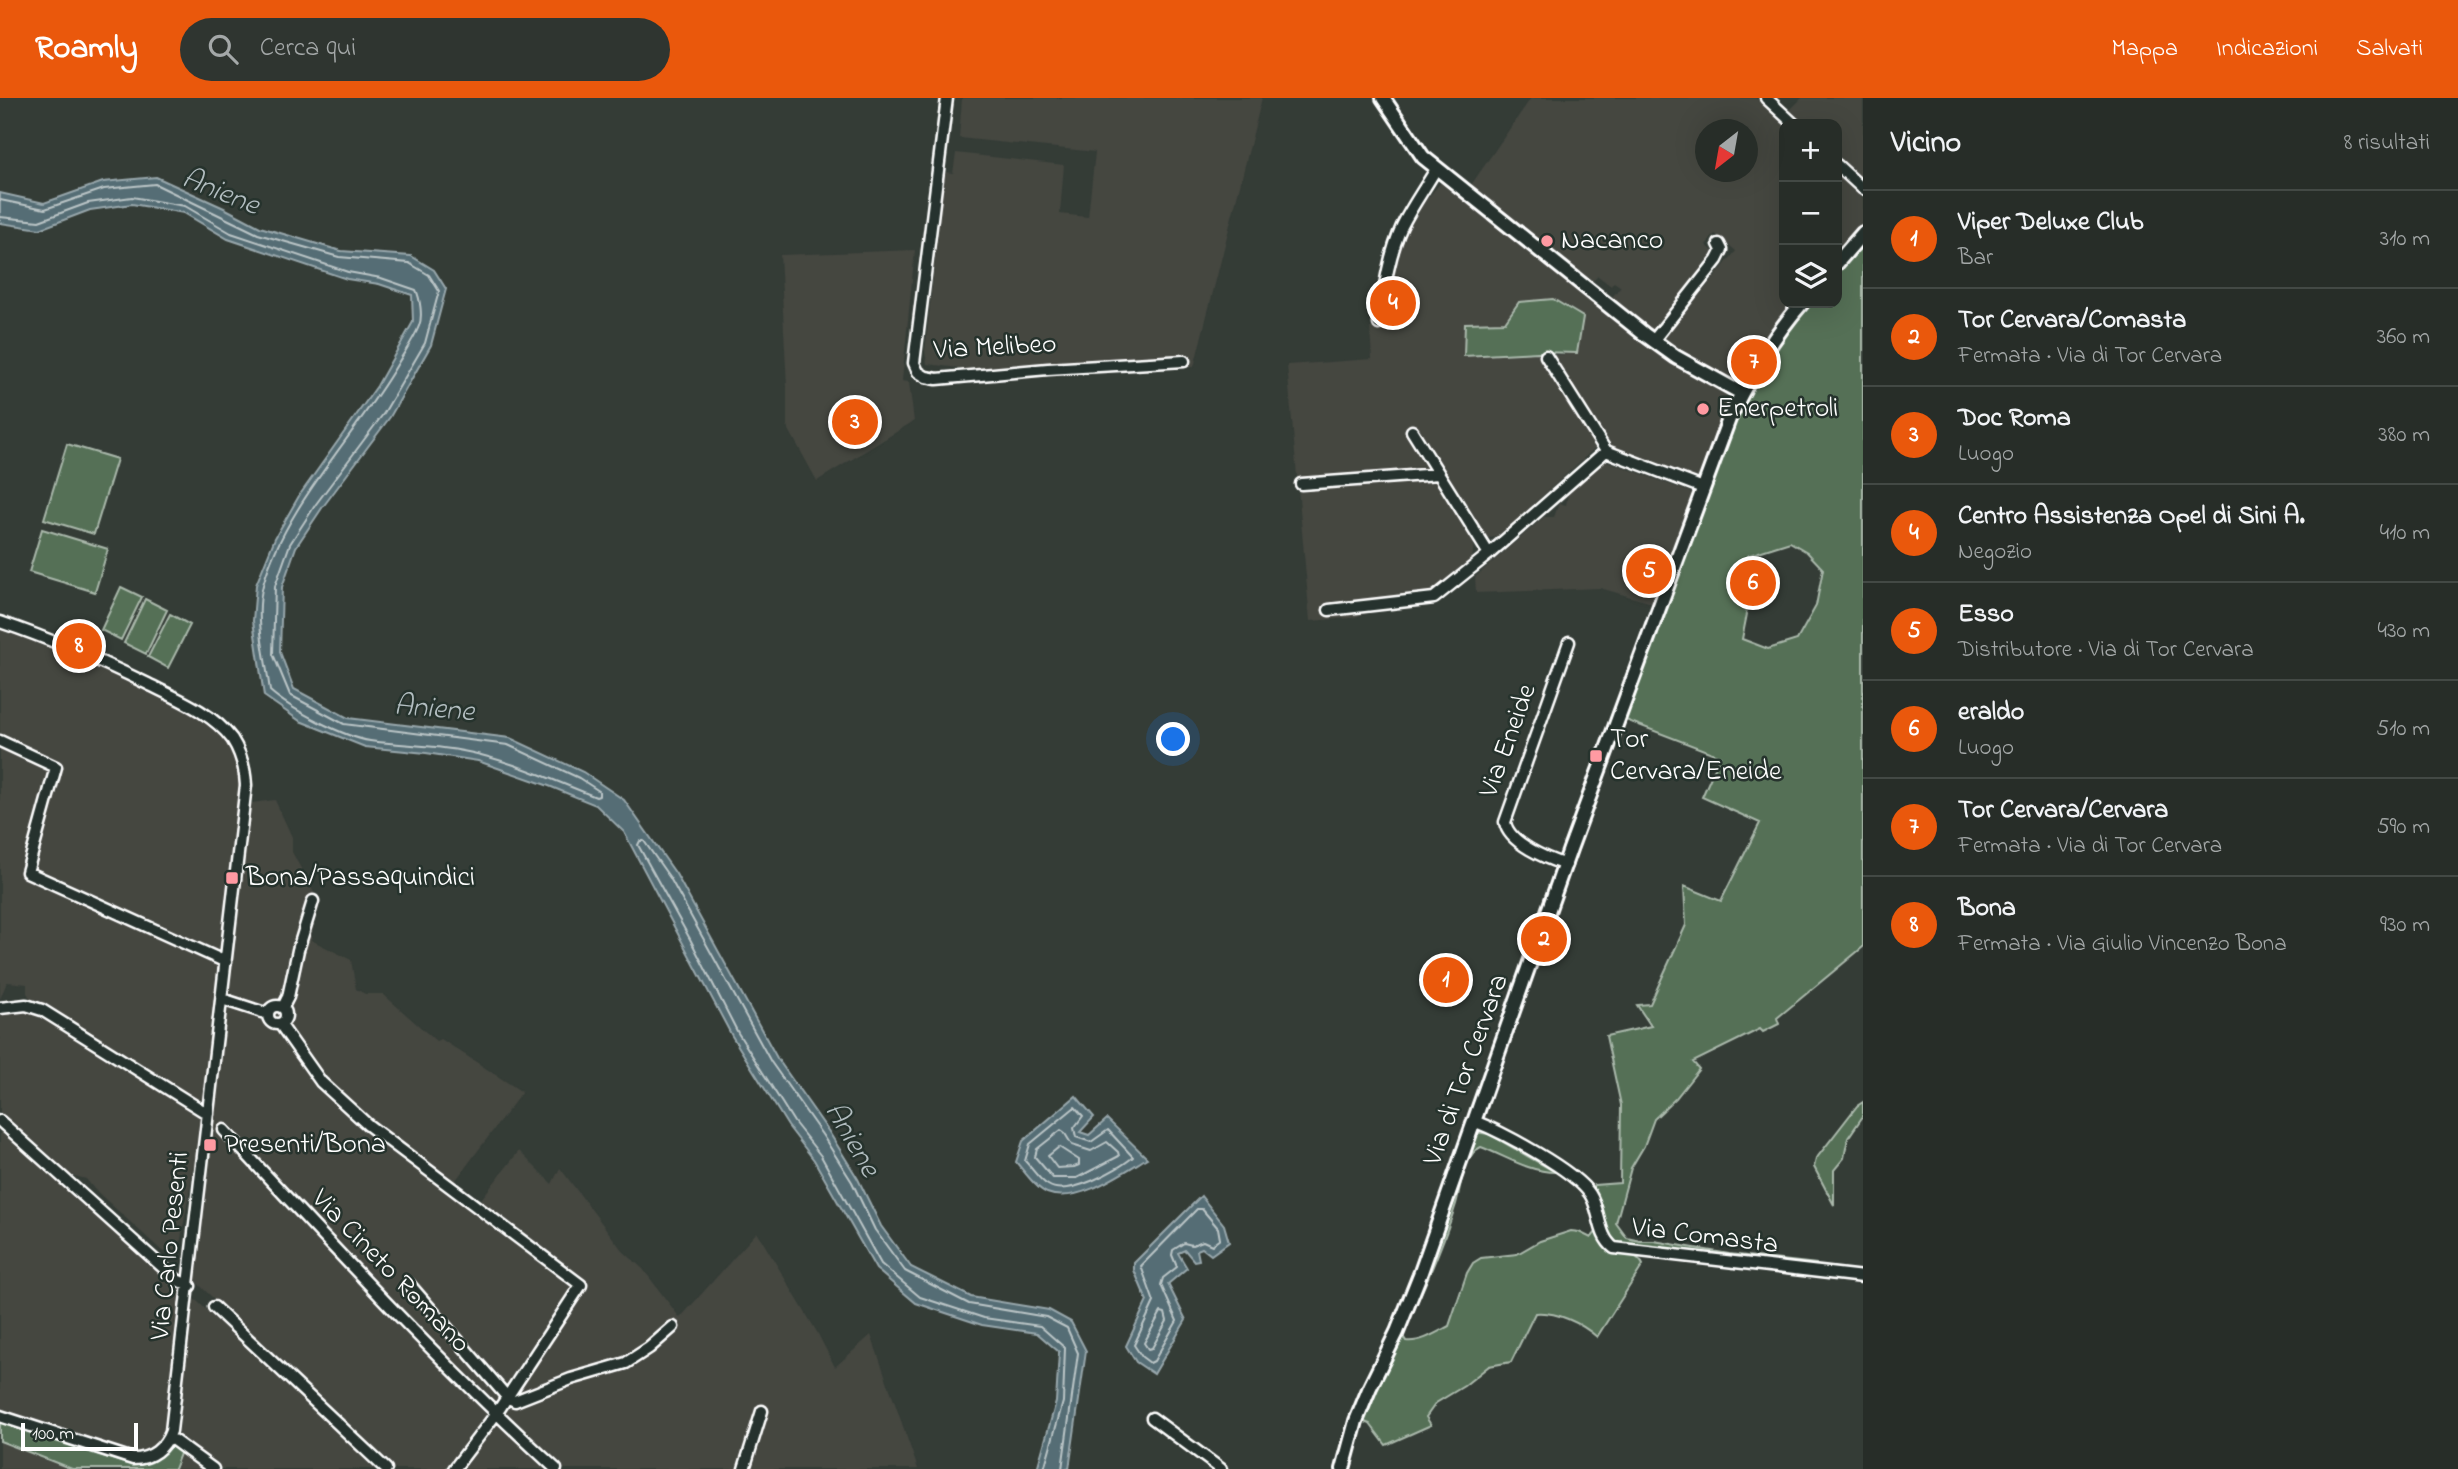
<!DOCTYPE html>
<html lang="it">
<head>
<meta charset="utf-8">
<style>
	:root { --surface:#272d28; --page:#2f3530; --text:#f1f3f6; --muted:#a4a8a8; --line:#434945; --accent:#ea580c }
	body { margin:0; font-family:"Indie Flower",sans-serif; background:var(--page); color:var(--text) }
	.controls { position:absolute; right:21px; top:21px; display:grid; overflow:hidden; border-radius:14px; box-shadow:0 7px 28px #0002 }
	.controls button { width:63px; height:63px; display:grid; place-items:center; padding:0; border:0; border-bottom:2px solid var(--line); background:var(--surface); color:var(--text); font:35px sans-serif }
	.compass { position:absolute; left:1695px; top:21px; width:63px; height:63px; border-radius:50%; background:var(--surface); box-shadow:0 7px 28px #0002; rotate:211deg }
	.scale { position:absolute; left:21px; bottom:18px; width:117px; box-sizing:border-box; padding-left:7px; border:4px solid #fff; border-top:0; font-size:19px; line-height:24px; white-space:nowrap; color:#fff; -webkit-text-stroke:5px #26332d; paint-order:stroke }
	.you { position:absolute; left:1174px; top:642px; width:24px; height:24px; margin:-18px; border:5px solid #fff; border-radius:50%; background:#1a73e8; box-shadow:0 0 0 10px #1a73e833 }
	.badge { display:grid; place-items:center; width:46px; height:46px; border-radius:50%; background:var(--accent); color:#fff; font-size:23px; font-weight:700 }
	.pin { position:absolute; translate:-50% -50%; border:4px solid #fff; box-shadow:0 2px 7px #0006 }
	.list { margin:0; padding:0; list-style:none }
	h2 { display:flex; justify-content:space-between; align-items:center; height:91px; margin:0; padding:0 28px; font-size:30px }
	h2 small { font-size:23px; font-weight:400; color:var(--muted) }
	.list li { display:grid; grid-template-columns:46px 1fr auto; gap:21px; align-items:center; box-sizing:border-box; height:98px; padding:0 28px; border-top:2px solid var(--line) }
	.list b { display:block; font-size:26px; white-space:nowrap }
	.list p { margin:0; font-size:23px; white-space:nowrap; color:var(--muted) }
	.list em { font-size:23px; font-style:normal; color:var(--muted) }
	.icon { flex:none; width:38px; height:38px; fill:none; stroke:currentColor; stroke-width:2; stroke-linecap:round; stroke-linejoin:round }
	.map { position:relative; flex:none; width:1863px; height:1371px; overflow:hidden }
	header { display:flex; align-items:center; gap:42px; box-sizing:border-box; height:98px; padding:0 35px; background:var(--accent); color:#fff }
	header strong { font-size:33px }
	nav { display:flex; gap:38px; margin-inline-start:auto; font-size:24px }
	.search { width:490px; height:63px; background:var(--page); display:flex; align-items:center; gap:18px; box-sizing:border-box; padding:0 24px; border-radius:38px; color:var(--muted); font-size:26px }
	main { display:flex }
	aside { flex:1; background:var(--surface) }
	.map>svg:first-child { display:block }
	.built { fill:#444640; fill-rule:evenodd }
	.green { fill:#547057; stroke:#aab8ab; stroke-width:2; fill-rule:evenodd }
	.water { fill:#546d74; stroke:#98a7ac; stroke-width:2 }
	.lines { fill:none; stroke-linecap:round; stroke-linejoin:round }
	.shore { stroke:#bbc5c7; stroke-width:2 }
	.minor-casing { stroke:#fff; stroke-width:15 }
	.tertiary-casing { stroke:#fff; stroke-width:18 }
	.minor { stroke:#26332d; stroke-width:10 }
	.tertiary { stroke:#26332d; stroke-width:12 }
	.poi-dot { fill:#ff9aa2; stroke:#26332d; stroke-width:2.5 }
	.labels { text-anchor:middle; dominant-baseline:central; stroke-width:5; stroke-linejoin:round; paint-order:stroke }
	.poi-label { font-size:28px; fill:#fff; stroke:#26332d; text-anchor:start }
	.street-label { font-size:28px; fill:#fff; stroke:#26332d }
	.water-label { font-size:30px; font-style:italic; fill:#b2bdc0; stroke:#26332d }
</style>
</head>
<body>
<header>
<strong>Roamly</strong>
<div class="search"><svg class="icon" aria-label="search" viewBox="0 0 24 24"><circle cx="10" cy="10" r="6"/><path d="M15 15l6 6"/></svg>Cerca qui</div>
<nav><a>Mappa</a><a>Indicazioni</a><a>Salvati</a></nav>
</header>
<main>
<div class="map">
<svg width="1863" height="1371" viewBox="0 0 1863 1371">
	<rect width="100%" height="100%" fill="#343c36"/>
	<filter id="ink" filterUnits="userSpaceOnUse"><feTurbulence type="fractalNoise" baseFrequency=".0143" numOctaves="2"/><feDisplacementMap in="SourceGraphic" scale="14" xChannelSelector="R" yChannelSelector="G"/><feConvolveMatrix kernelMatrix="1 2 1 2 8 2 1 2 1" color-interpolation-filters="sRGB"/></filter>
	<g filter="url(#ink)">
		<path class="built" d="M962,0h300l-68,269 -60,2 -1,-10 -88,3 -79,7 -39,-5 -2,-13 19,-179 9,1 3,-20 108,12 -4,49 28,3 7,-65 -136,-14z
			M1531,0h225l29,26 -1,179h12l-26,33 -31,48 -3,1 -56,-32 -18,-13 74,-89 -21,-17 -9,11 6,5 2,5 -3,6 -58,69 -5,3 -37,-32v-3l10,-11 -7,-5 -3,4 -13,-10 -8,8 -119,-99zM1706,32h42v42h-42z
			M1802,0h61v84l-26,-25v-33h-35l-14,-12z
			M1837,76l26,25v25l-26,31z
			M1443,82l174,141 30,23 78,49 4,9 -29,74 -4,5 -87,-35 -57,-91 25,-2 6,-36 -31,-18 -33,3 -14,20 -40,1v33l73,-4 56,89 1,7 -97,89 -11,1 -26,-43 13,48 -2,16 -31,29 -89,30 -42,3 -23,-256 85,-6 -2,-31 15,-1 5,-51 13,-39 11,-23z
			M915,152l-13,131 7,1 5,39 -97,60 -30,-55v-39l-7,-132z
			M1605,362l90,34 -40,110 -55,-16 -124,5 -1,-16 69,-60h10l5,-14 7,2 2,-11z
			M0,530l93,34 99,52 24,15 14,15 9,21 3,22 -37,321 -161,-103 -13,-5 -4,-7v-9l-20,-2 -7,17z
			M275,702l17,37v15l26,48 -7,40 40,20 5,29 9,5h18l53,47 5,-2 81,53 -69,92 -120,-95 -9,-10 -27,-41 -11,-12 -11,2 10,7 37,54 254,198 -86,128 -39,54h-57l-200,-189 30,-272 27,-205z
			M27,911l11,4 165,104 -24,133 -16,2 -69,-63 -8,-10 -23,-6 -63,-61v-97z
			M0,1029l182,163 -16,132 -4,15 -18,17 -15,1 -129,-44z
			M519,1053l33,33 8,-16 62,82 21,19 37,49 77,-86 60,100 18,35 36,-32 47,134h-458l35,-46 92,-139 -109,-81z
			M192,1200l5,3 179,168h-158l-40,-29z
			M0,1343l45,19 27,9h-72z
			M181,1353l24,18h-31z"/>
		<path class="green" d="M1863,141v708l-86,71 2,6 -16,8 -3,-3 -67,33 6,7 -23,29 -22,21 -10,27 -13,22 -15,55 11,15 13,3h14l75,13 87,10v6l-198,-26 -8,-7 -19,-48 3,-4 26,-2 1,-78 -15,-69 45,-10 -14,-21 13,-1 36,-79 -2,-39 37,15 39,-78 -58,-26 18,-41 -97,-37 110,-299 39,-72 35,-45h30v-34zM1790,444l17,10 16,17 -7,37 -19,34 -29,9 -26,-10 5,-25 -15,-22 7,-23 10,-14z
			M1553,201l30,18 -6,36 -39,-1 -74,4 1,-33 40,-1 14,-20z
			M67,346l50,15 -23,75 -50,-15z
			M42,431l66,20 -13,43 -66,-20z
			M121,489l21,10 -21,43 -20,-10z
			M145,501l22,11 -21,44 -22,-11z
			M170,516l20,11 -22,43 -20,-11z
			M1863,1004v14l-15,22 -4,20 -10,12v35l-20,-38 2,-8 41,-53z
			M1475,1034l14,2 66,38c-26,0 -50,-16 -74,-25 -18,8 -20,40 -25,57 -14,45 -34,89 -54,131l4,6c14,2 30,-8 43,-15l18,-53 6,-10 8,-5 36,-4 23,-13 31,-10 8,1 12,6 6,-7c9,28 37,15 46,34l-46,72c-16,-14 -41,-26 -62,-24l-24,49 -22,4 -25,20 -28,17 -10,14 5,8 -45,20 -16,-21 -10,-4z
			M0,1324l127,42c23,3 30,-2 44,-21l10,8 -7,18h-102l-72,-28z"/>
		<path class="water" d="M156,79l68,31 36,19 81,24 70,5 23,14 12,19 -15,56 -41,72 -68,91 -26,39 -14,40 -2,65 14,37 54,29 162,20 73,34 41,28 52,74 101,184 52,74 29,47 23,47 30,41 60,30 78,13 22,12 15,29 -17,118h-32l19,-67 3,-50 -22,-19 -55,-8 -66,-22 -40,-34 -62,-109 -26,-34 -56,-90 -108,-204 -28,-27 -47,-19 -71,-25 -52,-8 -61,-6 -65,-26 -36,-25 -11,-75 3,-36 19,-47 24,-42 78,-110 36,-64 -1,-27 -33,-11 -32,-5 -119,-40 -44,-26 -52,-9 -42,6 -50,19 -40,-6v-30l44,10 59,-21z
			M1076,998l18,21 -14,15 9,3 18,-16 40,39c-25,15 -70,47 -100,35 -11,-4 -23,-22 -31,-31l7,-21z
			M1201,1098l23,29 5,17 -18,13 -9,-7 -5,2 2,10 -5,1 -9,-11 -7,3 9,15 -19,16 18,36 -32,54 -18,-12 -10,-16 21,-45 -13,-31v-7z"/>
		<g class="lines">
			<path class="shore" d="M0,102l45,9 59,-20 51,-5 103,50 81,23 70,6 20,12 10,16 -14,52 -41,70 -68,91 -26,40 -15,42 -2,68 17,41 54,29 164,21 71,33 20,13v5l-3,1c-38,-15 -76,-32 -115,-42 -37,-10 -75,-9 -111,-14 -26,-4 -80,-32 -100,-50 -4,-33 -16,-72 -7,-106 21,-78 94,-151 135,-222 7,-12 16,-24 21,-37 4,-9 1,-28 -3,-36l-35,-12 -33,-6 -117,-39 -46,-27 -53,-9 -44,6 -49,18 -39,-4
				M1075,1009l8,9 -9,12 2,9 15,5 17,-12 25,27c-15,13 -66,41 -85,28 -9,-5 -16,-17 -23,-24l5,-17z
				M1061,1032l3,2 8,13 19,6 16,-9 11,10 1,4 -42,22h-24l-18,-21 2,-8z
				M1059,1049l20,13v5l-5,2 -17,1 -9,-12z
				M1197,1111h5l16,19 2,11 -8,6 -9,-4 -11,4 -8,-2 -11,7 -1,5 5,12 -14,11 -2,7 16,36 -23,40 -4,2 -8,-6 -8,-12 20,-43 -13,-36z
				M1161,1214l4,1 2,8 -15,27 -4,1 -4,-6z
				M1044,1371l19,-67 2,-54 -25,-22 -56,-8 -64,-21 -39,-33 -60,-108 -27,-34 -56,-89 -48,-94 -52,-94 2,-4h4l26,37 101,184 52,74 29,46 23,48 30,41 64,33 77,13 21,11 11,25 -16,116"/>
			<defs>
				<path id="minor" d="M947,0l-33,265 4,9 8,5 11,2 111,-10 136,-8
					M1766,0l28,26
					M1837,67l26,24
					M1379,226c5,-33 9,-67 23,-98 10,-20 23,-38 34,-57
					M1653,243l64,-81 5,-10 -3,-6
					M1546,258l60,95 97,37
					M1412,333l77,123
					M1301,386l138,-10
					M1329,512l105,-12 55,-44 117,-103
					M0,524c51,17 99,38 148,62 28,14 65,29 84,55 9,14 13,29 14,46l-75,646c-6,17 -20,28 -38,28l-133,-43
					M0,643l56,26 -29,105 199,90
					M1566,767c-19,-6 -58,-22 -61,-43l64,-180
					M222,901l46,15
					M268 917a9 9 0 1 1 18 0a9 9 0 1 1-18 0Z
					M283,909l5,-10 10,-47 15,-49
					M0,910l26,-3 16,5 166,104
					M280,926l41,58 47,43 213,160 -85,129 -42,55
					M0,1023l177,159 13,6
					M1474,1023c28,11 100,49 116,73 11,17 7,41 24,54l249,29
					M224,1032c108,116 215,232 332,339
					M409,1186l98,113 8,4 56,-22 55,-16 23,-15 24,-21
					M214,1209l172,162
					M1152,1320l69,51
					M169,1339l44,32
					M744,1371l18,-58"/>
				<path id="tertiary" d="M1383,0l40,59 221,177 32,23 65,36
					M1837,165l26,-30
					M1343,1371l13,-48 14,-34 27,-55 24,-60 149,-423 159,-430c20,-42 43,-82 73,-116"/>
			</defs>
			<use href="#minor" class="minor-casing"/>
			<use href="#tertiary" class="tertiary-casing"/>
			<use href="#minor" class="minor"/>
			<use href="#tertiary" class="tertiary"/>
		</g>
	</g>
	<g class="poi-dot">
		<circle cx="1547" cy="143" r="7"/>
		<circle cx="1703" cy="311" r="7"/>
		<rect x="1589" y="651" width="14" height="14" rx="3.5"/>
		<rect x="225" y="773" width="14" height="14" rx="3.5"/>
		<rect x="203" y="1040" width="14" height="14" rx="3.5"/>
	</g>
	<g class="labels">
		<g class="poi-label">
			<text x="1561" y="143">Nacanco</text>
			<text x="1717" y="311">Enerpetroli</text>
			<text x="1610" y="642">Tor<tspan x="1610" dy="32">Cervara/Eneide</tspan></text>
			<text x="246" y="780">Bona/Passaquindici</text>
			<text x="224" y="1047">Presenti/Bona</text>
		</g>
		<g class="street-label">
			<text transform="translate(995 250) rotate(-3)">Via Melibeo</text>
			<text transform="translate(1509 643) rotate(-70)">Via Eneide</text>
			<text transform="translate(1467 972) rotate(-70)">Via di Tor Cervara</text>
			<text transform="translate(1705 1139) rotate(7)">Via Comasta</text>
			<text transform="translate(171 1148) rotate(-84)">Via Carlo Pesenti</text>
			<text transform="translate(390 1174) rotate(46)">Via Cineto Romano</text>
		</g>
		<g class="water-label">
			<text transform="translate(220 95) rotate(22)">Aniene</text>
			<text transform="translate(434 612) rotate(5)">Aniene</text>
			<text transform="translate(851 1042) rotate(60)">Aniene</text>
		</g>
	</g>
</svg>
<div class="controls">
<button>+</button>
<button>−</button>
<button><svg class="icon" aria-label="layers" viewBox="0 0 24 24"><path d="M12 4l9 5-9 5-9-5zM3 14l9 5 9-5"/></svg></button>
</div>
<svg class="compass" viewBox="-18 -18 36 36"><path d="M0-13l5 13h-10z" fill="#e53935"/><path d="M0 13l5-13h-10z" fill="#a4a8a8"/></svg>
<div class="scale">100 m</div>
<div class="you"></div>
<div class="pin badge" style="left:1446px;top:882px">1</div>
<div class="pin badge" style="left:1544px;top:841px">2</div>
<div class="pin badge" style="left:855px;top:324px">3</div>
<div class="pin badge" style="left:1393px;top:205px">4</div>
<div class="pin badge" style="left:1649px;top:473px">5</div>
<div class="pin badge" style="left:1753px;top:485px">6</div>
<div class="pin badge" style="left:1754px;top:264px">7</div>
<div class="pin badge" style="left:79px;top:548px">8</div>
</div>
<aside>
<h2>Vicino<small>8 risultati</small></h2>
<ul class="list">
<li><span class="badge">1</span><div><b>Viper Deluxe Club</b><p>Bar</p></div><em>310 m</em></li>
<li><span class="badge">2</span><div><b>Tor Cervara/Comasta</b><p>Fermata · Via di Tor Cervara</p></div><em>360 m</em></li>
<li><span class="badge">3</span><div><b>Doc Roma</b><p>Luogo</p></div><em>380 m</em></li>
<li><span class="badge">4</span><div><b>Centro Assistenza Opel di Sini A.</b><p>Negozio</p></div><em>410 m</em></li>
<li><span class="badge">5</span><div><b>Esso</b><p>Distributore · Via di Tor Cervara</p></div><em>430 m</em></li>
<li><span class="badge">6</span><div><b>eraldo</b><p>Luogo</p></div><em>510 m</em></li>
<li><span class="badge">7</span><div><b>Tor Cervara/Cervara</b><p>Fermata · Via di Tor Cervara</p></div><em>590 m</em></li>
<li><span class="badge">8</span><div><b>Bona</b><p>Fermata · Via Giulio Vincenzo Bona</p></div><em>930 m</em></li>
</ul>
</aside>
</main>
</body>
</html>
